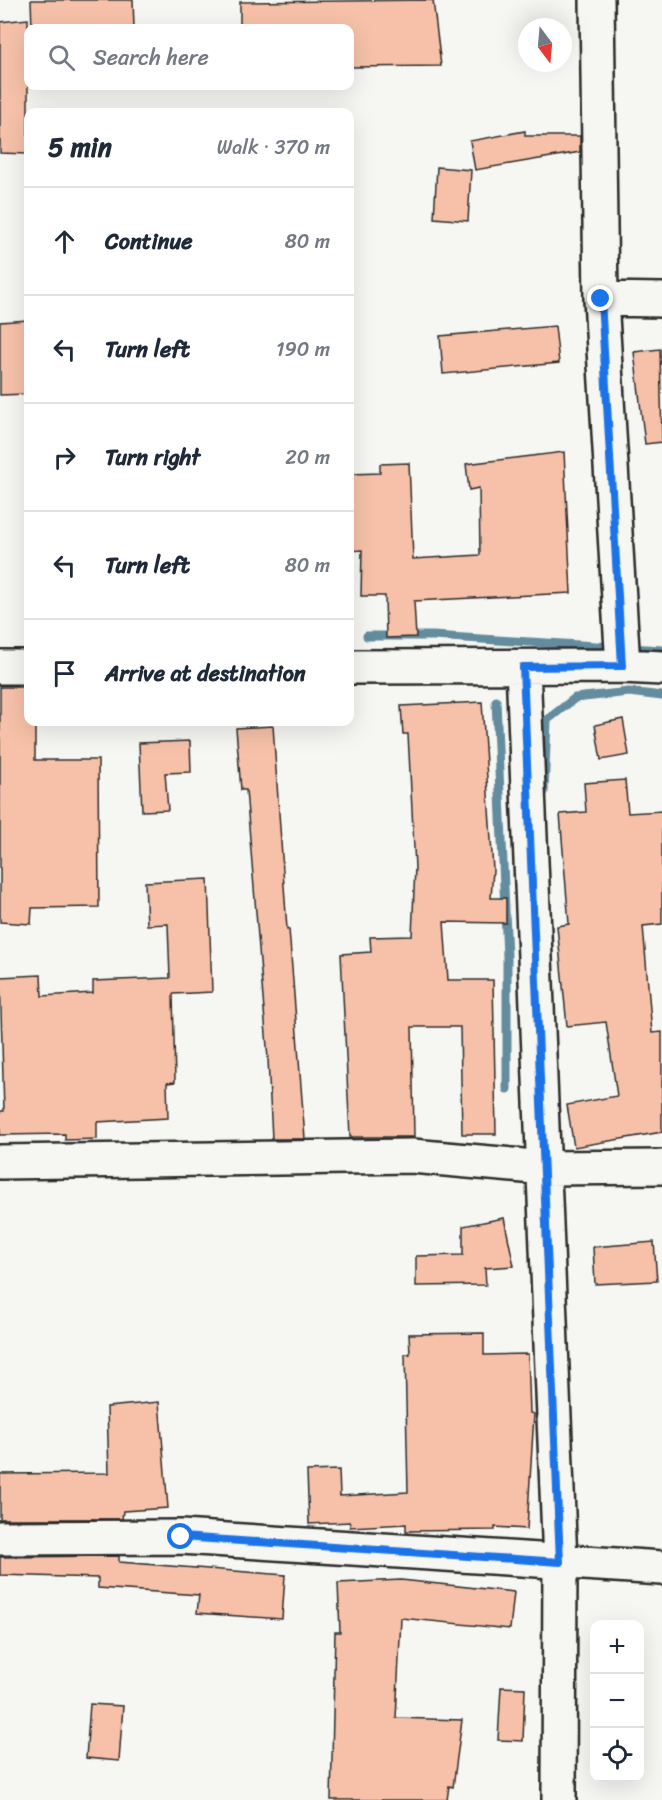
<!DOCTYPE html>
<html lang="en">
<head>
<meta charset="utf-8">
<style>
	:root { --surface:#fff; --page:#f6f6f7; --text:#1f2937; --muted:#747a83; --line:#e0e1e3 }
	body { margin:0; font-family:Sriracha,sans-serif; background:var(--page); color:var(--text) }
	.controls { position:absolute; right:18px; bottom:18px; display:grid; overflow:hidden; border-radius:12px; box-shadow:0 6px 24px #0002 }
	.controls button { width:54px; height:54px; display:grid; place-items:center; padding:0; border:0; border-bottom:2px solid var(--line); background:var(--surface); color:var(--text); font:30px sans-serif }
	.compass { position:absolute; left:518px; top:18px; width:54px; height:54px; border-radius:50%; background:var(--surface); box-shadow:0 6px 24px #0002; rotate:164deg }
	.stop { position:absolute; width:18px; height:18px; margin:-14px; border:4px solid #1a73e8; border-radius:50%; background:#fff }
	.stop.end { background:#1a73e8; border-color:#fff; box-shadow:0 2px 6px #0008 }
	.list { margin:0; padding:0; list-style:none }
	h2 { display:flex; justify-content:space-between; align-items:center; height:78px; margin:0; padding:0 24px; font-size:26px }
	h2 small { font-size:20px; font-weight:400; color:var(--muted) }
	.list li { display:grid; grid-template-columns:39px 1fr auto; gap:18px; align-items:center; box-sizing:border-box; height:108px; padding:0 24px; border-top:2px solid var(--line) }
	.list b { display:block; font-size:22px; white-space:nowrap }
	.list em { font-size:20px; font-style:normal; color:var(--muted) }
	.icon { flex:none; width:33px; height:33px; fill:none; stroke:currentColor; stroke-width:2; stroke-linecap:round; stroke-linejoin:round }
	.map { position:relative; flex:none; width:662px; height:1800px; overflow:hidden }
	.search { position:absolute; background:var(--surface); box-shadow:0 6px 24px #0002; left:24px; top:24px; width:330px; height:66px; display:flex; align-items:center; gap:15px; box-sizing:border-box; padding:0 21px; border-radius:12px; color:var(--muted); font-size:22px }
	.panel { position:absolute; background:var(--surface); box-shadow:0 6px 24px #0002; left:24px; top:108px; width:330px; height:618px; border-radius:12px }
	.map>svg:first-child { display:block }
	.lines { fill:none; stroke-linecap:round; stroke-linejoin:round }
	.stream { stroke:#648c9e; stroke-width:9 }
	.building { fill:#f6c1a8; stroke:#2b2b2b; stroke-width:1.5 }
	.minor-casing { stroke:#2b2b2b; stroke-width:38 }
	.minor { stroke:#f6f6f2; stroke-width:33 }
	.route { stroke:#1a73e8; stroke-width:8 }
</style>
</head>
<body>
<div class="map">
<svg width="662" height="1800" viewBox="0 0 662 1800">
	<rect width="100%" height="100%" fill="#f6f6f2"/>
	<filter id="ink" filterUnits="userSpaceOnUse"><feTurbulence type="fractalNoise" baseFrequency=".0167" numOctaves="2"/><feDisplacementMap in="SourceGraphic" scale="12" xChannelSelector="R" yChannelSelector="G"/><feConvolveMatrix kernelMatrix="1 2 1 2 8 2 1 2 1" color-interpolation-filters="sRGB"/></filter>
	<g filter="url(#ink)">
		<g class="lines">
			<path class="stream" d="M367,636h66l229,14
				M496,701l11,256v132
				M544,792l3,-72 28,-22 54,-6 33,4"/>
		</g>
		<path class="building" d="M31,0h102l1,28h-102z
			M433,0l8,66 -91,1v-39h-110v-26z
			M28,19v135l-28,-1v-131z
			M525,131v5h55v16l-105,18 -5,-29z
			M437,167l34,3 -3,51 -34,-3z
			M28,320v74l-28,1v-73z
			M555,326l4,37 -116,11 -3,-38z
			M660,349l2,93 -17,2 -11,-92z
			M564,452l7,141 -157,8 2,36 -30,1 -1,-42h-24l1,-46 -12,1v-77l30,-1v-9l29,-1 4,96 67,-4 -1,-67 -10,2 -3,-26z
			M0,687h28v35h7v38h63l1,147 -67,1 -1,16 -31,-2z
			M482,702l11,168 -2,28h15v25l-62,-1 4,58h45l3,154h-34l-2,-107h-48l2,110h-64l-9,-183 30,-2 -1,-15 42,-1 3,-69 -7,-133h-5l-2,-28z
			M623,719l6,36 -28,5 -6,-35z
			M273,726l14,203h2l16,210h-33l-4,-80 -22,-269h-5l-5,-62z
			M190,741l1,31 -26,1 3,37 -26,1 -3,-68z
			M625,780l3,33 34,-2v113l-19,2 9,107 10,-1v100l-88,15 -7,-42 50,-9 -11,-74 -39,4 -10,-100 12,-2 -9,-110 26,-2 -2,-29z
			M208,879l4,113 -39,2 2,88 -8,1 1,35 -71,4v17l-32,1v-6l-65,1v-24h4l-4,-134 41,-2 1,21 51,-3v-12l77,-3 -2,-54 -21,1 -2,-43z
			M504,1218l10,48 -29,2 1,17 -70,1v-30l47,-1v-29z
			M654,1242l3,39 -62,3 -2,-37z
			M484,1333v22l44,-1 2,59 4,1 -7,115 -32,-2v3l-89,1v-7l-56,3v-5l-41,2 -2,-53 32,-1 1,26 68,-4 -3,-138h5l-1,-20z
			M159,1402l9,106 -45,3 -1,8h-122v-45l109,-1 -2,-66z
			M119,1556v6l166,13 -3,44 -85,-6 2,-18 -101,-7v-10l-98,-3v-18z
			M401,1580l113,12 -4,37 -109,-11 -5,100 66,2 -9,67 -4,-1 -2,14h-116l4,-168h5l-2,-49z
			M501,1687l24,1 -2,53 -25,-1z
			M90,1704l33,2 -4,55 -33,-3z"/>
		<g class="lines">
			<defs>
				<path id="minor" d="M597,0l4,299 22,367
					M601,299l61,1
					M0,667h28
					M350,667l273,-1 39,2
					M523,667l37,895 -1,238
					M0,1162l412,-6 134,12 116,-1
					M0,1538l181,-1 481,31"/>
			</defs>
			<use href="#minor" class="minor-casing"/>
			<use href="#minor" class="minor"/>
		</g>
	</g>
	<g class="lines" filter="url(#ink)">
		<path class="route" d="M181,1537l379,25 -37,-895 99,-1 -21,-367"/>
	</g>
</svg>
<div class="controls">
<button>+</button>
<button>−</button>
<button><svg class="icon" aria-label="locate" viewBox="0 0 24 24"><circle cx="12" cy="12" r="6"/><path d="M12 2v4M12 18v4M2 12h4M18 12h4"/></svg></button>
</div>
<svg class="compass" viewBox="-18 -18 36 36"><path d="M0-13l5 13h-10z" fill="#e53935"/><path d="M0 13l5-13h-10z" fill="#747a83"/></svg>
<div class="stop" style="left:181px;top:1537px"></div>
<div class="stop end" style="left:601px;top:299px"></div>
<div class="search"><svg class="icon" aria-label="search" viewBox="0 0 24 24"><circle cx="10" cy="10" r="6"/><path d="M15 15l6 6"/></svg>Search here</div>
<section class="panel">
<h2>5 min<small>Walk · 370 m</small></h2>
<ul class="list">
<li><svg class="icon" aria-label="ahead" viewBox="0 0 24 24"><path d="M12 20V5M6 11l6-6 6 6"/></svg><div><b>Continue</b></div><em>80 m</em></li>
<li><svg class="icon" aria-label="left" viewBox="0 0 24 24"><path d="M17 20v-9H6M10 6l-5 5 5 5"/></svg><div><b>Turn left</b></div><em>190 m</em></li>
<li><svg class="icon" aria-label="right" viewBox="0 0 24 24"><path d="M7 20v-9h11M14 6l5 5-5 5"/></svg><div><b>Turn right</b></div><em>20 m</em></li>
<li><svg class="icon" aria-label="left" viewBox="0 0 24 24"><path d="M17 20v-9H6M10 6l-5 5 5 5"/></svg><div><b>Turn left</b></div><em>80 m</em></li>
<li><svg class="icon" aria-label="arrive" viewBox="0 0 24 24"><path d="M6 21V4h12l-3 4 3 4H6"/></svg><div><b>Arrive at destination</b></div></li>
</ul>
</section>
</div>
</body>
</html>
